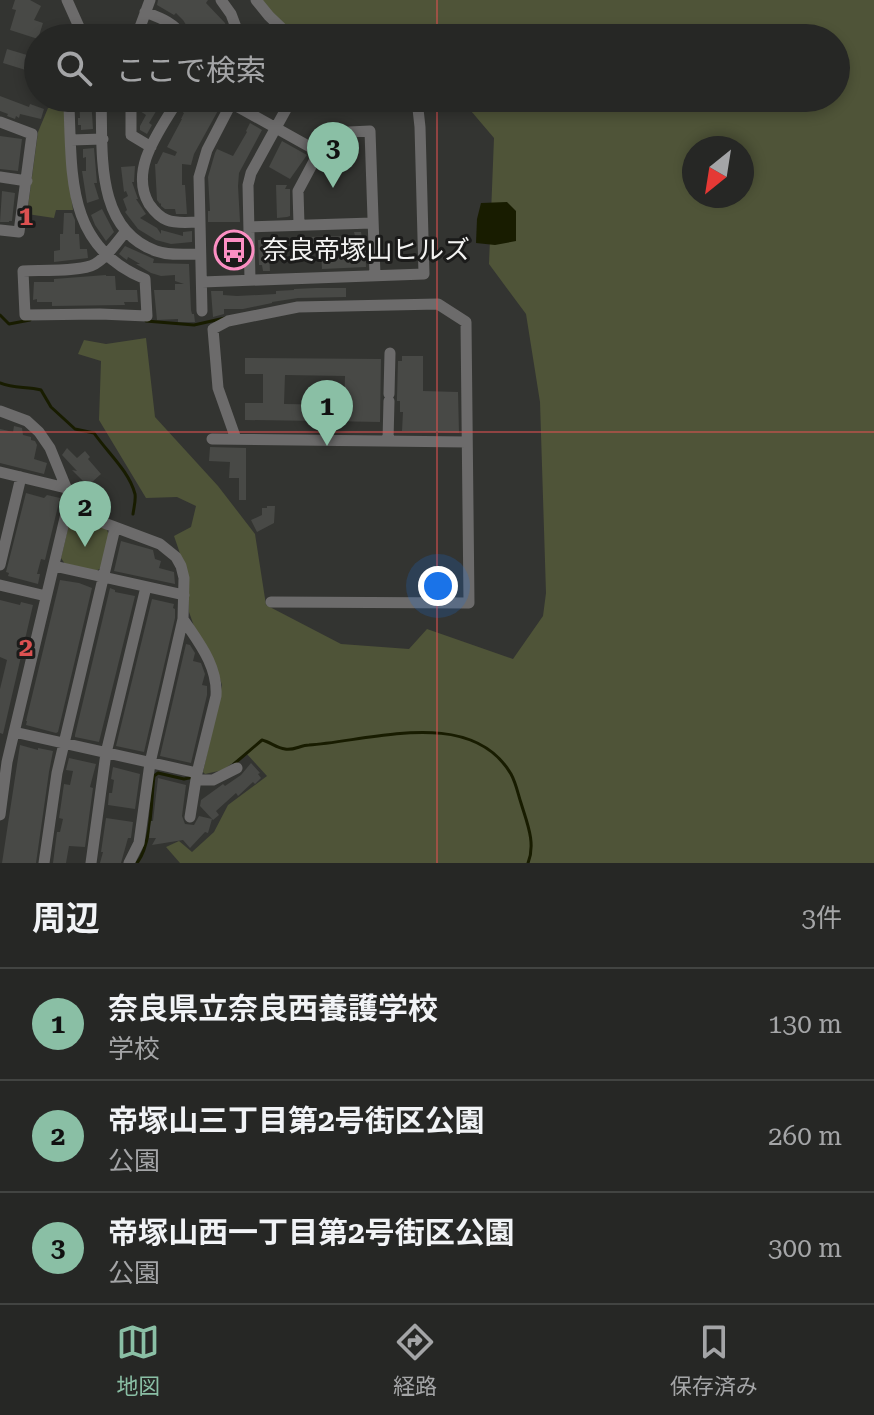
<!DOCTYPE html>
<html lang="ja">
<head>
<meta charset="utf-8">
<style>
	:root { --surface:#262725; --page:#323332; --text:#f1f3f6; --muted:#a4a5a7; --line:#424442; --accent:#8abfa5 }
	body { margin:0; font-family:"Roboto Serif","Noto Sans JP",serif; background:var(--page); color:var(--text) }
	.compass { position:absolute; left:682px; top:136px; width:72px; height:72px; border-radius:50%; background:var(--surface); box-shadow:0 4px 12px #0003; rotate:210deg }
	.you { position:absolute; left:438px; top:586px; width:28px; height:28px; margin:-20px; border:6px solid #fff; border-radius:50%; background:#1a73e8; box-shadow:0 0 0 12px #1a73e833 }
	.badge { display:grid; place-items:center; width:52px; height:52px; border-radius:50%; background:var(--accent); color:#111; font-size:26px; font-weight:700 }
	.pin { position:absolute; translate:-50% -66px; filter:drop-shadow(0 2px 4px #0008) }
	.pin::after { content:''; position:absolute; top:42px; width:28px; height:24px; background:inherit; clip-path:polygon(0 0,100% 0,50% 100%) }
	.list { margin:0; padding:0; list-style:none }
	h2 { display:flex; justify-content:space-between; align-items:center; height:104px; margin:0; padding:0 32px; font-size:34px }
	h2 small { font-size:26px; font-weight:400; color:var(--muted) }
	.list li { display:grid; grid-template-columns:52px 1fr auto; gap:24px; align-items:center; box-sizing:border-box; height:112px; padding:0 32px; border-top:2px solid var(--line) }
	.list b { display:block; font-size:30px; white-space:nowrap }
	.list p { margin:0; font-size:26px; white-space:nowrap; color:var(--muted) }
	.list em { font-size:26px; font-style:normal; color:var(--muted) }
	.icon { flex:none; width:44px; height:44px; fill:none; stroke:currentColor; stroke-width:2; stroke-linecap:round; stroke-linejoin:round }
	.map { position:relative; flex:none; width:874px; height:863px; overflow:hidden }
	.search { position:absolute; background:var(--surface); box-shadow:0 4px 12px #0003; left:24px; right:24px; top:24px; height:88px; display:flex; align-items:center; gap:20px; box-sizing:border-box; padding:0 28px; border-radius:44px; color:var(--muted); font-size:30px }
	.sheet { height:440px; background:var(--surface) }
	nav { display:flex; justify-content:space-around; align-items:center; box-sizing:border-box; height:112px; border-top:2px solid var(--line); background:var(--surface); font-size:22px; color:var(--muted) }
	nav a { display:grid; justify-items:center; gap:4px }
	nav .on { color:var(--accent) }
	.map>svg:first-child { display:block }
	.green { fill:#4f5438; fill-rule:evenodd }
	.water { fill:#181c00 }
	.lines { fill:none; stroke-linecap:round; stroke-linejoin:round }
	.stream { stroke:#181c00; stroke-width:3 }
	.building { fill:#484946; fill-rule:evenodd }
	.minor { stroke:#6c6b6b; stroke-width:11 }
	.grid { fill:none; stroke:#dc5151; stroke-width:2; stroke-opacity:0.55 }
	.labels { text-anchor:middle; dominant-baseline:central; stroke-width:6; stroke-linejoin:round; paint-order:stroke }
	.poi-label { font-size:26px; fill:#f4f4f3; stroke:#1b1b1a; text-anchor:start }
	.grid-label { font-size:26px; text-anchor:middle; font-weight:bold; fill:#dc5151; stroke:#1b1b1a; stroke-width:6; stroke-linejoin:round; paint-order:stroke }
</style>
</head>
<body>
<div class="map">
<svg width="874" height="863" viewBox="0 0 874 863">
	<rect width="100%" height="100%" fill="#333431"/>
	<path class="green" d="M261,0h613v863h-694l-14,-16 13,-6 13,11 22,-20 14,-27 39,-29 -21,-23 -23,17 -18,4 -2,-2 19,-87 -8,-24 -19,-32 -6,-17 -1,-35 -14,-41 17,-9 5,-21 -19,-9 -31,1 -47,-78 2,-59 -23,-7 6,-14 22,4 40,-6 9,79 63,69 37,48 11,71 75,39 68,5 18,-20 86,30 30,-43 3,-23 -6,-191 -14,-88 -37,-50 5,-126 -34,-40h376v-60h-538l-26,-23zM694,148h48v48h-48z
		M65,107l5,82 3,21h-17l-2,8 -27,-4 11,-82 10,-24z
		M76,517l30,11 3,7 -8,33 -5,3 -31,-7 -4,-6 9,-38z"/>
	<path class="water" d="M507,202l9,9v30l-21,4 -19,-2 1,-24 4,-16z"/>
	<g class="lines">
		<path class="stream" d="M0,315l9,9 21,-4
			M146,321l48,4 31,-7
			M0,383c14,6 27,3 41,7l10,17 24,22 19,4c13,19 35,38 41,61 1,6 -1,13 -2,20
			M234,764l28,-24c8,2 15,8 23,9 8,2 16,-4 24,-4 61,-4 162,-39 202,29 5,9 7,20 10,29 6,20 15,40 7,60
			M137,863c15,-19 14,-63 17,-87l4,-3 26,6 10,-2"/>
	</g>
	<path class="building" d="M15,0h15l11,6 -7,14 9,3 -5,16 -28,-9 6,-20 -4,-1z
		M158,0h50l-2,3 19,20 3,12 -9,3h-23l-2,-9 -4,2 -7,-11 -7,-7 -2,2 -17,-10z
		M7,49l30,9 -5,14 -29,-9z
		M0,96l29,11 1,-3 14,5 -3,10 -21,-5 -1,4 -3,-2 -1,3 -8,-3 1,-2 -8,-3z
		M79,98h12l2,31 -12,1v-5h-3v-7h2z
		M143,98h21l-15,25 3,2 -5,9 -7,-4v-4l6,-11 -6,-4v-7z
		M191,98h16l13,9 -26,47 -3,11 -9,-1v21h3l2,29h-11l-1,-5h-10l-4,-3v-3l-1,1 -3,-4 -2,-36h2l6,-12 12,4 2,-4 -10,-5 15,-28h-1l3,-6h-1z
		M250,123l12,7 -23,43 -1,13 2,36h-32v-11h2l-2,-34 7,-24 2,-4 16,7 14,-24 -1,-1z
		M0,136l22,3 -4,32 -18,-2z
		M282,141l25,14 -17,24 -21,-12z
		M94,148l3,35h-3l5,16 -12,4 -5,-32h4v-14l-3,1v-9z
		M135,166l-1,16h-2l6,17h-2l10,15 -6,4 17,10 4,6v-4l22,6v-4l9,-1v11l-21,2 -15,-4 -18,-11 -13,-17 2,-2 -4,-11 5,-3 -2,-5 -2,1 -3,-25z
		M276,185h11l-2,4h5v27l-3,1 -10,1z
		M2,191l13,2 -3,28h-3v1h-9z
		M102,209l12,23 -8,9 -11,-16 -4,-10z
		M64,213h8l3,7v14h4l1,15h7l1,9 -34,4v-11l6,-1v-16h3z
		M354,232h7l1,6h3l1,29 -44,2 -1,-19h-15v-13l49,-1z
		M286,238v13l-17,1 1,19h-7l-1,-6h-3l-1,-25z
		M125,246l29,13 -1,4 36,1 2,46 1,4h2l1,8h-17v-3l-21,1 -3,-30h21v-6h9l-9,-3v-6l-14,1 -10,-3 -15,-9h4l-12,-7 -1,3 -3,-2 -5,-4z
		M106,275v1h9l1,14h21l1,12h-14l1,3 -73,1v-4h-15v-3l-4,1 1,-18h20v-3z
		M316,288h30v9l-48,1 -26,4v1l-29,6h-19v5l-11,3 -2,-26h12v4l14,1 39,-2v-3l18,-1v-1z
		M402,356h21v35l35,1 1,41 -57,-2 1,-19h-3v-11h-3v-4l1,-36h4z
		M245,358l136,1 -1,63 -52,-1v11h-9v-11l-74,-1v-17h18v-29h-18zM285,375l60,1 -1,29 -60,-1z
		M14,426l8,2 1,7 8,2v3l4,1 2,4 -3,14 13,4 -3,11 -44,-11v-34l13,3z
		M210,447l36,1v52h-7v-22h-10l1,-16 -21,-1z
		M67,448l10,10 8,-7 5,6 -2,2 13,15 -10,9 -1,-2 -3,4 -15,-15 5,1 -15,-16z
		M26,493l18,5 3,-3 13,3 -15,62 -4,-1 -4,15h3l-2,10 -30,-8 1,-3 -3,-1z
		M267,506h8l-1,17 -17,9 -6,-12 11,-5v-7h5z
		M121,541l32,9 2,9 6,2 -2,7 15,4 1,12 -61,-13z
		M60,580l19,3 13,5 -34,144 -2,1 -30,-8 1,-4h-1z
		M110,588l5,2v2l20,4 -36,146 -24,-5v-2z
		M152,599l22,5 -1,4 2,1v9l-31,134 -28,-6z
		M0,600l20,5 1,-3 12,3 -30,129 -3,-1v-44l7,-29 -7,-3z
		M186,644l4,1 5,8 -2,8 8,2 4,11 -3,11 5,1v9l-16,68 -31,-7z
		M20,745l18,5v-2l15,3 -4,21 -13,91h-34z
		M69,758l27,6 -6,23 3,1 -8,59 -16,-1 -3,17h-13l4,-31h3l3,-13 -4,-1 5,-34 6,1 3,-14 -7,-1z
		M251,763l9,10 -2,1 3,4 -6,6 -2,-2 -15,14 -2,-3 -20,18 3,4 -6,5 -13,-14 1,-6 18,-13 4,-3 2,2 16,-11z
		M113,767l27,7 -5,35 -27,-4 1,-12h3l2,-13 -3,-1z
		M158,778l28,7 -4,31 3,8 9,1 5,-9 13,3 -4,14 -3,-1 -15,16 -7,-8 -31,5 4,-7h-7l1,-10 1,-7h2z
		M106,818l27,4 -2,16h-3l-7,25h-21l3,-11h-2z"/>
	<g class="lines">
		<path class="minor" d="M67,0l17,38
			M221,0l10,14 9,24
			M256,0l13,16 23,22
			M145,12c16,6 30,11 39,26
			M136,38l14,-38
			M101,98c2,53 -7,131 55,153 14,5 30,3 44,3
			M131,98v37l20,12
			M179,98c-17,30 -51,70 -30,106 5,7 10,13 18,16 10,4 22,2 32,2
			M222,98l97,54
			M69,106c3,72 -2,141 76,173l2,37 -47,-2 -75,1 -2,-44c17,-1 59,1 72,-7 12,-7 22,-22 31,-33
			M0,122l32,12 -13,98 -19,-2
			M71,140l32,-1
			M0,177l27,4
			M299,225l-1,-34 31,-58 41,-2 5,145
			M250,227l122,-4
			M250,280l-2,-95 3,-12 39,-71 4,-4
			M202,282l222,-8 -4,-147 -2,-18 -5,-11
			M202,311l-3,-134 8,-27 27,-52
			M389,394l1,-41
			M0,411l27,10 12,11 11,16 20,49 -63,265 -7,53
			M212,439l255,3
			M236,439l-18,-51 -5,-59 15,-8 70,-14 140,-3 28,18 3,281 -198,-1
			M388,440l1,-39
			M0,472l66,16
			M67,509l93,35 16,13 5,9 3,12 -1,41 -33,144 -11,80 -10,20
			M0,565l21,-88
			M54,566l130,29
			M0,585l46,11
			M183,619c16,24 35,47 33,77l-19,77 -7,44
			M14,732l183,41
			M196,780h17l24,-12
			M44,863l13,-90 58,-245
			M91,863l15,-110 40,-166"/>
	</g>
	<path class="grid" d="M437,0v38M437,98v765M0,432h874"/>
	<defs>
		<symbol id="bus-ring" viewBox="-11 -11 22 22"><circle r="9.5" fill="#1b1b1a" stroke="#fc8fc3" stroke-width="1.5"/><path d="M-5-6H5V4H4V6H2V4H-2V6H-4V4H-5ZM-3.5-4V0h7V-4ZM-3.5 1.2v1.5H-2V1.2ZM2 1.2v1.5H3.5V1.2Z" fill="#fc8fc3"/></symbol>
	</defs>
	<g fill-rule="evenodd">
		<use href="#bus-ring" x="212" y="228" width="44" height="44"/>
	</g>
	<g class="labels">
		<g class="poi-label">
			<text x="262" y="250">奈良帝塚山ヒルズ</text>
		</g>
	</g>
	<g class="grid-label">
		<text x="26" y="225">1</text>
		<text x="26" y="656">2</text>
	</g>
</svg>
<svg class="compass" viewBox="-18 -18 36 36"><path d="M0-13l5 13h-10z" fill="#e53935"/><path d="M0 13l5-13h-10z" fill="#a4a5a7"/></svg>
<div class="you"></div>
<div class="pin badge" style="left:327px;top:446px">1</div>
<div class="pin badge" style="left:85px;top:547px">2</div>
<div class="pin badge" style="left:333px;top:188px">3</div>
<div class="search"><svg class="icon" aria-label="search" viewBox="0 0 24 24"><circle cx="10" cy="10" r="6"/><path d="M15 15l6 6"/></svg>ここで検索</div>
</div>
<section class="sheet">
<h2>周辺<small>3件</small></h2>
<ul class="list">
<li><span class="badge">1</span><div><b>奈良県立奈良西養護学校</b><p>学校</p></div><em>130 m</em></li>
<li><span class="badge">2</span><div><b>帝塚山三丁目第2号街区公園</b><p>公園</p></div><em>260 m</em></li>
<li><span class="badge">3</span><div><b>帝塚山西一丁目第2号街区公園</b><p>公園</p></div><em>300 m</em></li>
</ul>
</section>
<nav>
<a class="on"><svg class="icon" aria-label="map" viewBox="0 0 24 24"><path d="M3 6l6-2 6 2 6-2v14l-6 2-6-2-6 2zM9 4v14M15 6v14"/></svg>地図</a>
<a><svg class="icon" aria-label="directions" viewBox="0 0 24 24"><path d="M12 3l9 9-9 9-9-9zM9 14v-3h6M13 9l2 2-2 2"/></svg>経路</a>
<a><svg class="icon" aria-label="saved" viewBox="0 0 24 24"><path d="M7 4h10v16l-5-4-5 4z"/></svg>保存済み</a>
</nav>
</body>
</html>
